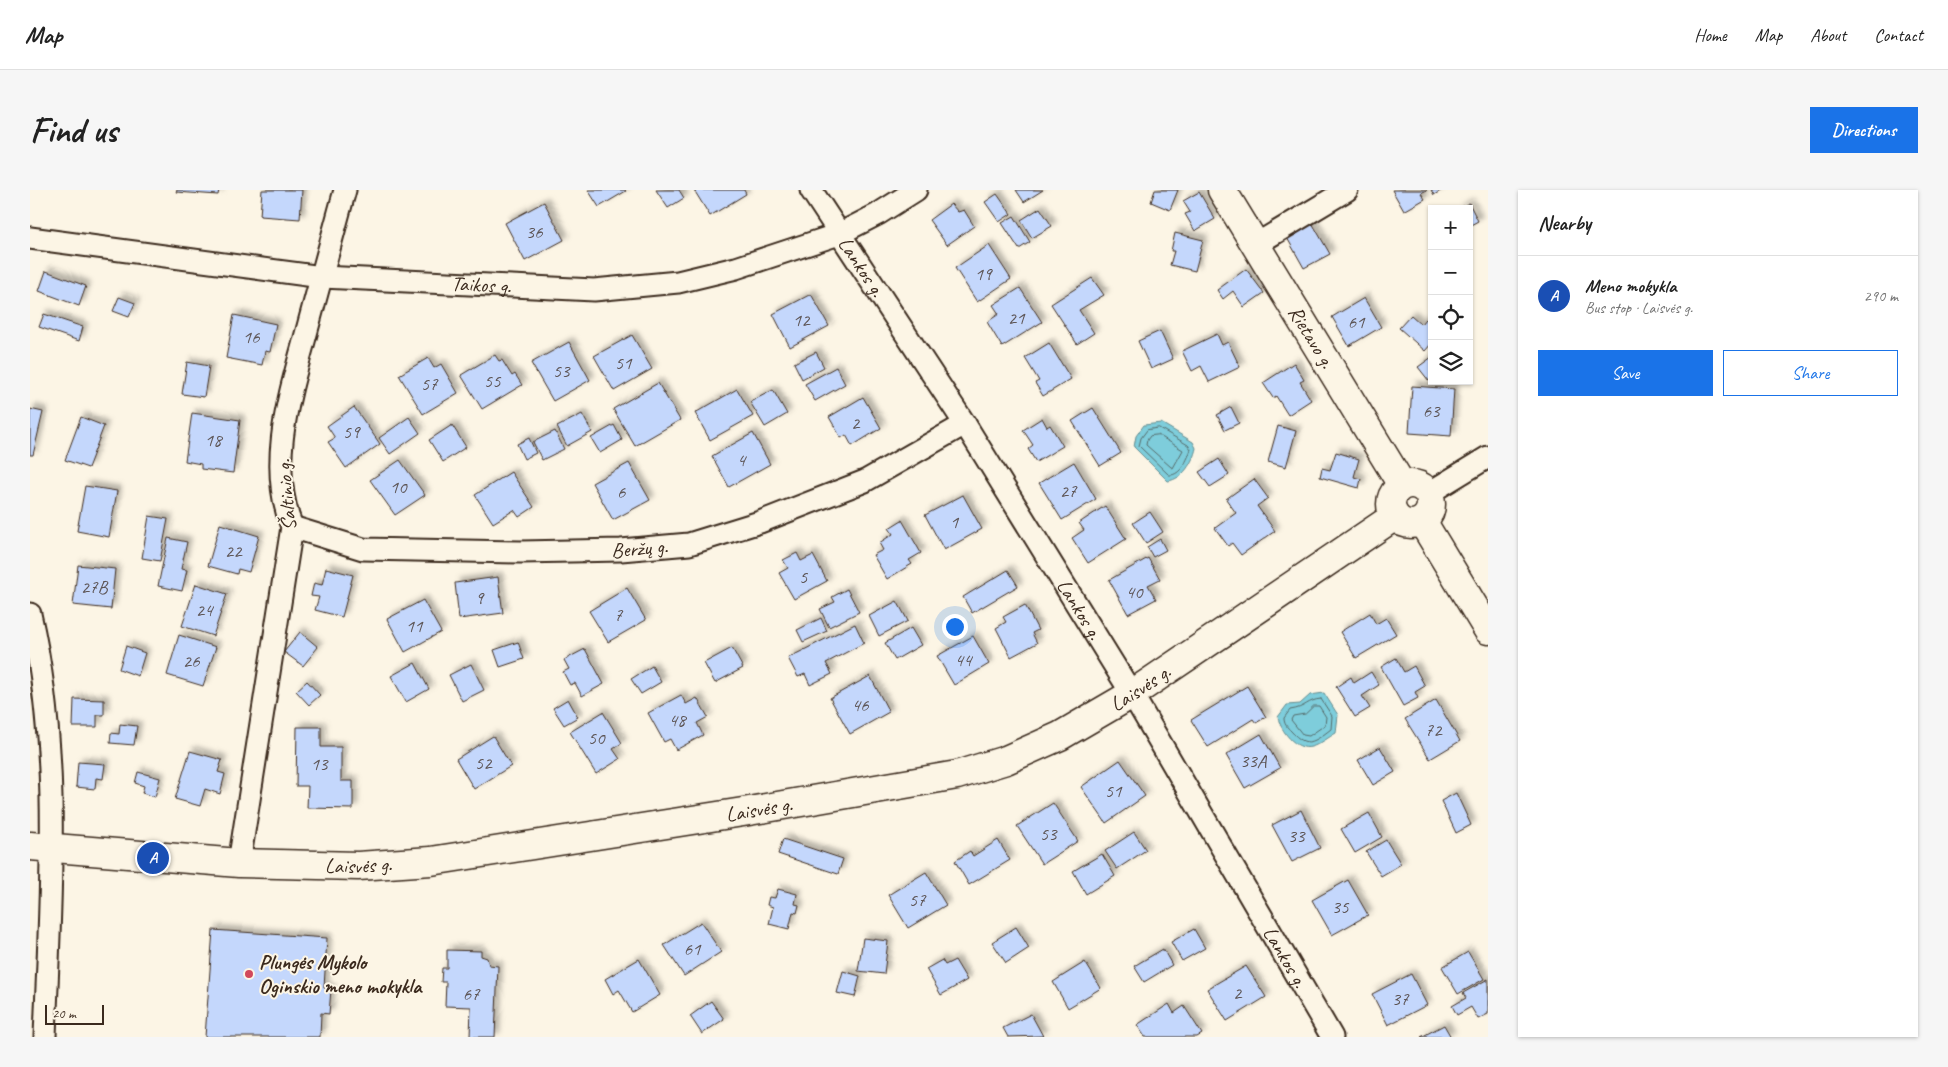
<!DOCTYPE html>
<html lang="en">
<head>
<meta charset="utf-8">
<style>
	:root { --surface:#fff; --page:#f6f6f6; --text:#222; --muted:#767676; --line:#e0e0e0; --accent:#1a73e8 }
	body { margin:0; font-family:Caveat,sans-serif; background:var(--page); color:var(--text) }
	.controls { position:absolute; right:15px; top:15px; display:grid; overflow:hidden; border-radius:0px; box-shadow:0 1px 4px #0004 }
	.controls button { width:45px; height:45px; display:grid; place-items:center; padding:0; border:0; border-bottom:1px solid var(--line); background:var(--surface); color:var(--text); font:25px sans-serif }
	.scale { position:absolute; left:15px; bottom:12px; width:59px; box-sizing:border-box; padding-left:5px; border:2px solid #3b2a1e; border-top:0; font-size:14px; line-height:18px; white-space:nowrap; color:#3b2a1e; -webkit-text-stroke:4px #fcf5e5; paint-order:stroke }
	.you { position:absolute; left:924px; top:436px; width:18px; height:18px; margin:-12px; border:4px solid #fff; border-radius:50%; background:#1a73e8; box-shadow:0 0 0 8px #1a73e833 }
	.badge { display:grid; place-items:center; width:32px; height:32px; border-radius:50%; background:var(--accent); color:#fff; font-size:16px; font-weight:700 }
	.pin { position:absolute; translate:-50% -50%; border:2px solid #fff; box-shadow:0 1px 5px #0006 }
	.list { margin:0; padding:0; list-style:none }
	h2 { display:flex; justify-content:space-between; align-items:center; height:65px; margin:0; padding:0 20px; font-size:21px }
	h2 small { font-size:16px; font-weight:400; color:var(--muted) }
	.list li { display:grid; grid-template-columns:32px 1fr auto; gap:15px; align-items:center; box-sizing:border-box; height:80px; padding:0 20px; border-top:1px solid var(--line) }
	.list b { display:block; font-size:19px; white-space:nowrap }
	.list p { margin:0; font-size:16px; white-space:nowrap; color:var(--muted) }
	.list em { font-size:16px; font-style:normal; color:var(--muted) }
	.actions { display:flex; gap:10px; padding:15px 20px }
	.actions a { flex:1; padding:11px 0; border:1px solid var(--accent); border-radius:0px; text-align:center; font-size:18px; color:var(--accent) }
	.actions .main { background:var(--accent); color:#fff }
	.icon { flex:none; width:28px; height:28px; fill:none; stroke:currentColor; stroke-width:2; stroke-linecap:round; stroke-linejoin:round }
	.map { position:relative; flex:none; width:1458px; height:847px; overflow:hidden; border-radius:0px }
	header { display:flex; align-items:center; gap:30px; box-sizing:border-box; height:70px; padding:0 25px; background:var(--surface); border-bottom:1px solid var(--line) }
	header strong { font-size:24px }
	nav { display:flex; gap:28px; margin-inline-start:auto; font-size:18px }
	.intro { display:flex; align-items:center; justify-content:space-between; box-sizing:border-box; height:120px; padding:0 30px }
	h1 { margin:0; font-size:35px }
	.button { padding:12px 22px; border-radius:0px; background:var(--accent); color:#fff; font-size:18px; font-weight:700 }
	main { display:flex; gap:30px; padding:0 30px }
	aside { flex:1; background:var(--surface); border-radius:0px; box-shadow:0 1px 4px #0004 }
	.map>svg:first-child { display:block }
	.water { fill:#7ecddb; stroke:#638c8f }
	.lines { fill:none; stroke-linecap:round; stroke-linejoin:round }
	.shore { stroke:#566b6a; stroke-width:1 }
	.building { fill:#c4d7fc; stroke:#3b2a1e; filter:url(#shadow) }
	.street-casing { stroke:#3b2a1e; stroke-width:25 }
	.secondary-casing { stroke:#3b2a1e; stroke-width:31 }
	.street { stroke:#fcf5e5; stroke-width:21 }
	.secondary { stroke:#fcf5e5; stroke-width:28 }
	.poi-dot { fill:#d1495b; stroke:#fcf5e5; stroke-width:2 }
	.labels { text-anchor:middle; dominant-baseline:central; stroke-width:4; stroke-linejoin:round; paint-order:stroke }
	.number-label { font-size:19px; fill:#5d5556 }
	.street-label { font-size:21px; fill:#3b2a1e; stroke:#fcf5e5 }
	.poi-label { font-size:21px; font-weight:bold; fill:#3b2a1e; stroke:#fcf5e5; text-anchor:start }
</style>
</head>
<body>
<header>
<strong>Map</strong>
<nav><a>Home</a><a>Map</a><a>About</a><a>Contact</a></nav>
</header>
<div class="intro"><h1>Find us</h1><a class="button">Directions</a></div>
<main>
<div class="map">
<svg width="1458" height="847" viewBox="0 0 1458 847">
	<defs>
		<filter id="shadow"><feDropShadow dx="4.5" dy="-4.5" stdDeviation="2.5" flood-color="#0004"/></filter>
	</defs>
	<rect width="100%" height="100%" fill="#fcf5e5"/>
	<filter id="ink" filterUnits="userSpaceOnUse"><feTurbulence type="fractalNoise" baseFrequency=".02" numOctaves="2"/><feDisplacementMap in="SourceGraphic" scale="10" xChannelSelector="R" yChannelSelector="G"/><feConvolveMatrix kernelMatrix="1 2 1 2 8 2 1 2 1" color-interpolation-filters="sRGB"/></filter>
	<g filter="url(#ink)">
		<path class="water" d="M1131,233l32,19 3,6c-3,14 -13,31 -28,33l-34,-34 2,-11 8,-11z
			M1294,503l14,22 -2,18c-7,4 -17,12 -25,14 -15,4 -31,-17 -33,-30l9,-12 13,-1 10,-9z"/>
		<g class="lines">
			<path class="shore" d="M1129,238l29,17 3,4c-3,9 -10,27 -22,26l-30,-29 2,-8 6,-8z
				M1128,245l25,15 -10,18 -2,-1 -25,-22 1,-5 3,-4z
				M1291,509l11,17 -1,13c-17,13 -24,20 -40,2 -4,-4 -7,-7 -7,-13l6,-8c16,-2 17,-10 31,-11z
				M1284,516h5l7,11 -1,8 -16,11 -6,-1 -12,-15 2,-4 12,-2z"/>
		</g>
		<path class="building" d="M147,0h42l-1,5 -42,-3z
			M232,0h40l-2,29 -40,-3z
			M558,0h37l1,1 -27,16z
			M626,0h23l5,8 -16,10z
			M664,0h50l2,4 -36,22z
			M986,0h27l-19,12z
			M1125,0h23l-8,20 -19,-8z
			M1362,0h35l-6,3 4,6 -21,12z
			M1401,0h11l-8,5z
			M1169,2l16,27 -20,12 -10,-17 5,-2 -7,-11z
			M967,4l14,20 -12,8 -14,-20z
			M514,12l20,38 -39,21 -20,-38z
			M1439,13l9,18 -9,5v-17h-11z
			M921,14l7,8 6,-2 10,16 -27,19 -18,-25z
			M1010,18l12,18 -20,12 -11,-18z
			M984,26l16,26 -11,7 -17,-26z
			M1281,31l19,33 -26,14 -18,-32z
			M1145,43l28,7 -8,31 -25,-6 4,-14h-3z
			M959,55l22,34 -34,23 -22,-34z
			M1216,79l18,24 -20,14 -11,-16 -10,8 -6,-9z
			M16,81l40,15 -7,20 -40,-15z
			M1062,88l12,17 -25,15 15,23 -17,11 -26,-40z
			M990,98l22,34 -40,25 -15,-25 12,-8 -6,-9z
			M781,104l18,32 -39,21 -17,-33z
			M89,107l16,6 -6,14 -16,-6z
			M1334,108l17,29 -32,19 -17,-29z
			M14,124l39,13 -4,14 -40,-14z
			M204,125l42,9 -6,28 -5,-1 -3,14 -36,-7z
			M1381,125l10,9 4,-5 7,7v17l-7,8 -26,-23z
			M1130,141l13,28 -22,10 -13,-28z
			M1187,144l5,11 6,-3 12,25 -31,15 -8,-16 -9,5 -10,-20z
			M602,145l20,34 -38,22 -20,-35z
			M539,152l21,38 -37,21 -22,-38z
			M1019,153l22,36 -28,17 -8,-13 4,-2 -14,-23z
			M786,162l8,15 -22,12 -8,-16z
			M465,165l4,6 3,-1 10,16 3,-2 7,11 -40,24 -21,-34z
			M1402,167v22l-3,2 -11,-14z
			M398,168l6,10 7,-4 17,29 -35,21 -24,-39z
			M157,172l22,4 -5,31 -22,-3z
			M1264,173l10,17 -4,2 11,18 -23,15 -12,-19 -3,2 -10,-15z
			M806,177l9,17 -30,17 -10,-17z
			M628,193l22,37 -45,26 -22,-37z
			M1382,196l42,3 -3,47 -42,-3z
			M707,199l16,27 -43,24 -15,-27z
			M743,200l14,24 -22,13 -15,-25z
			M833,207l18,31 -29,18 -6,-11 -5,3 -12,-21z
			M324,217l26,37 -34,24 -18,-26 7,-4 -8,-12z
			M1201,217l8,16 -14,7 -8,-15z
			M1063,218l28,45 -21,13 -28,-45z
			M0,219l13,3 -10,43h-3z
			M162,223l48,7 -7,53 -32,-4v-5l-16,-3z
			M552,224l10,18 -25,14 -10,-19z
			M51,227l23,9 -16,42 -23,-8z
			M379,227l11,16 -30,21 -11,-16z
			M1012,228l5,9 3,-2 13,21 -27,16 -8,-13 5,-4 -10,-15z
			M422,235l14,22 -23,15 -14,-22z
			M584,235l8,15 -22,13 -9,-15z
			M1248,236l18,5 -10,36 -18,-5z
			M525,241l9,18 -22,11 -9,-18z
			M723,243l17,31 -41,23 -17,-31z
			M499,248l7,15 -12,6 -7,-15z
			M1306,262l23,7 -5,18 7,2 -2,9 -39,-11 2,-9 8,2z
			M1189,269l10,16 -19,12 -11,-15z
			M370,270l25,35 -30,20 -25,-35z
			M1044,272l22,37 -34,21 -23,-37z
			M599,273l21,37 -37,20 -21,-37z
			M481,282l23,35 -15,10 -5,-7 -21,13 -18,-28z
			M1224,289l14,19 -11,8 18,25 -34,24 -9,-12 -4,3 -13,-18 21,-15 -10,-14z
			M55,296l32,5 -8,46 -32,-6z
			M933,305l19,34 -38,21 -19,-35z
			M1075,316l21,33 -38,24 -16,-25 12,-8 -5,-7z
			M1120,322l13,20 -17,11 -13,-20z
			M119,326l19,3 -8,42 -18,-3z
			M872,330l19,33 -12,7 3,4 -25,15 -14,-24 10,-5 -4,-7 14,-9 -4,-6z
			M190,334l39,12 -10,36 -11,-3 -1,5 -29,-8z
			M138,348l19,4 -6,27 6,1 -5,21 -24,-5z
			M1130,349l6,11 -13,7 -6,-10z
			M767,363l4,8 12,-6 14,26 -33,18 -15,-26 9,-5 -5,-8z
			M1118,368l12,21 -12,6 8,14 -28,15 -19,-34z
			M48,375l37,4 -4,40 -38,-4z
			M296,378l27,7 -11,42 -27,-7 4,-13 -8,-1 3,-13 8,2z
			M978,380l10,16 -46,27 -9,-16z
			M468,387l5,36 -44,6 -4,-36z
			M166,394l31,10 -14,42 -31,-10z
			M597,398l19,32 -38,22 -19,-31z
			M817,399l12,23 -30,15 -9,-18 15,-7 -3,-5z
			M393,410l18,32 -36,20 -18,-33z
			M867,411l11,20 -29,15 -10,-20z
			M995,415l13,25 -6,3 5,10 -26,14 -15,-29 10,-6 -3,-5z
			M1340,423l6,11 10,-6 10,16 -40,24 -16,-26z
			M791,428l6,13 -24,11 -6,-12z
			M825,434l9,19 -38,20 6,11 -22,11 -5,-11 -7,3 -10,-19z
			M881,438l10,17 -26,15 -10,-17z
			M270,442l18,15 -15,19 -19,-14z
			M149,445l37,12 -13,39 -36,-11z
			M943,446l16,28 -35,21 -17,-29z
			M488,452l6,17 -24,8 -6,-17z
			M96,456l19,7 -7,23 -19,-7z
			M702,458l11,20 -28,15 -11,-20z
			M555,459l19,35 -22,12 -7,-13 -5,2 -7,-13 6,-3 -5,-9z
			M1366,468l8,14 10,-6 11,20 -10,6 3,6 -15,8 -22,-39z
			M385,473l14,26 -23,13 -15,-26z
			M441,474l13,26 -22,11 -13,-26z
			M622,476l9,16 -20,12 -10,-15z
			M1341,482l8,13 -17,11 8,12 -15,9 -19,-30 15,-10 3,6z
			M840,486l19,36 -39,22 -20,-36z
			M277,491l13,14 -11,10 -13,-14z
			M1217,496l19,31 -10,6 -3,-4 -45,28 -17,-27z
			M651,505l5,9 11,-6 11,19 -11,6 6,12 -27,15 -6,-11 -6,3 -16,-29z
			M44,509l30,1v15h-7v12h-24z
			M538,509l10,18 -14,8 -11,-17z
			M1406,510l24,41 -30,18 -25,-40z
			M573,522l19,31 -9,6 7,10 -24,15 -26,-42z
			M90,534l17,2 -3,19 -24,-2 1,-10 8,1z
			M267,537h24v20h20v34h12v28l-46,-1 1,-22h-12z
			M1231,544l19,34 -35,20 -19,-33z
			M463,546l18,30 -37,23 -18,-30z
			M1350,557l15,25 -22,13 -15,-25z
			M160,561l32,9 -4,12 7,2 -5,20 -15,-5 -5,17 -25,-7z
			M1090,570l25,36 -39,27 -25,-36z
			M48,572l27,2 -2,15 -7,-1 -1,11 -19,-2z
			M108,582l22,6 -5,19 -13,-4 2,-7 -9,-3z
			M1426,603l15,32 -15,8 -15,-32z
			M1023,613l25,38 -36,23 -25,-38z
			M1271,620l19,38 -28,14 -20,-37z
			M1339,623l13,24 -27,16 -14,-24z
			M1104,642l12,18 -29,19 -12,-18z
			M753,649l60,20 -5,15 -60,-20z
			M968,650l12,20 -41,25 -14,-24 15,-10 3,5z
			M1356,650l15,24 -20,12 -15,-24z
			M1072,664l13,22 -29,18 -13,-23z
			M896,682l20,33 -38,23 -20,-33z
			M1318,690l20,35 -36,20 -20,-35z
			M748,699l19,5 -2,10 4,1 -2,8 -4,-1 -4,17 -20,-5 4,-17 -6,-2 2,-8 6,1z
			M671,732l20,30 -37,24 -20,-31z
			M986,737l13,21 -23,15 -14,-21z
			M1164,739l11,19 -23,13 -11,-19z
			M183,740l114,8 -3,50 7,1 -2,25 -8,-1 -1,24h-115z
			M833,748l25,3 -4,33 -26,-3z
			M1133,759l9,16 -28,17 -10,-16z
			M417,760l34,1v5l6,2 2,7 9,1 -3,71h-25l1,-30 -26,-1 1,-24h-5l1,-14h5z
			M1438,762l16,27 -26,15 -16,-27z
			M609,769l21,36 -28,17 -13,-22 -6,4 -8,-15z
			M912,770l3,5 10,-5 12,20 -26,15 -15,-26z
			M1055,772l16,26 -33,20 -15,-26z
			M1216,776l20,31 -39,24 -20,-32z
			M813,781l17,5 -5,21 -18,-4z
			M1381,784l16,31 -39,20 -16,-31z
			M1458,789v35l-10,5 -7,-12 -14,8 -5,-9 14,-8 -3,-5z
			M681,811l13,18 -22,15 -12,-18z
			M1139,814l5,9 10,-7 18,28 -5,3h-52l-8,-12z
			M1001,824l12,22 -35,1 -5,-9z
			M1414,835l7,12h-30z"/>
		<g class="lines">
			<defs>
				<g id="street">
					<path id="s1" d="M781,0l154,234 167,270 200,343"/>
					<path id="s2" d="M0,48l292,39 272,13 84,-8 58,-14 103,-34 39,-20 38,-24"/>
					<path d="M1225,55l92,-55"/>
					<path d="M1399,303l59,-36"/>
					<path id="s3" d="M262,337l71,22 158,3 100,-2 68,-6 71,-22 105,-41 100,-57"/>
					<path d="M0,424c32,138 20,283 15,423"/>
					<path d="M209,673l53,-336c-27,-67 1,-142 18,-208 12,-43 23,-86 35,-129"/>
				</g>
				<g id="secondary">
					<path id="s4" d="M1192,0l180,295"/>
					<circle cx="1381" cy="314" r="20"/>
					<path d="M1392,331l66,109"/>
					<path id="s5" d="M0,656l209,17 119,3 73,-5 312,-49 214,-37 49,-15 54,-24 72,-42 263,-178"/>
				</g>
			</defs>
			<use href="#street" class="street-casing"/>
			<use href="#secondary" class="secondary-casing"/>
			<use href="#street" class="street"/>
			<use href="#secondary" class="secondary"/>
		</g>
	</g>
	<circle class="poi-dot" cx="219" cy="784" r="5"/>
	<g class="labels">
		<g class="number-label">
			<text x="504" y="42">36</text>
			<text x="953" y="84">19</text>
			<text x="986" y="128">21</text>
			<text x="771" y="130">12</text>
			<text x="1326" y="132">61</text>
			<text x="221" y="147">16</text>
			<text x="593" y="173">51</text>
			<text x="531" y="181">53</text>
			<text x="462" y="191">55</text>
			<text x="399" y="194">57</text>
			<text x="1401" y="221">63</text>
			<text x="825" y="233">2</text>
			<text x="321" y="242">59</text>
			<text x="183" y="250">18</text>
			<text x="711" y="270">4</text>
			<text x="368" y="297">10</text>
			<text x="1038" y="301">27</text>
			<text x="591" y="302">6</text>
			<text x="924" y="332">1</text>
			<text x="203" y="361">22</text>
			<text x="773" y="387">5</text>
			<text x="64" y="397">27B</text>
			<text x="1104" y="402">40</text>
			<text x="449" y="408">9</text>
			<text x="174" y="420">24</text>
			<text x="588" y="425">7</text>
			<text x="384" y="436">11</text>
			<text x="933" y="470">44</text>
			<text x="161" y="471">26</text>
			<text x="830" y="515">46</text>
			<text x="647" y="530">48</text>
			<text x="1403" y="540">72</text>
			<text x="566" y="548">50</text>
			<text x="1223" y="571">33A</text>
			<text x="453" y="573">52</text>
			<text x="289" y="574">13</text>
			<text x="1083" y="601">51</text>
			<text x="1018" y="644">53</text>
			<text x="1266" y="646">33</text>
			<text x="887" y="710">57</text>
			<text x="1310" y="717">35</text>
			<text x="662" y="759">61</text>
			<text x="1207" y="803">2</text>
			<text x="441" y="804">67</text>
			<text x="1370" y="809">37</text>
		</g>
		<g class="street-label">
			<text stroke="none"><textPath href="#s1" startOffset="92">Lankos g.</textPath></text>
			<text stroke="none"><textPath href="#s2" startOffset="454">Taikos g.</textPath></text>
			<text stroke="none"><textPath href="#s4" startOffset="172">Rietavo g.</textPath></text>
			<text transform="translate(256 305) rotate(-95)">Šaltinio g.</text>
			<text stroke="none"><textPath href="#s3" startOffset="351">Beržų g.</textPath></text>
			<text stroke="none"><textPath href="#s1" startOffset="498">Lankos g.</textPath></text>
			<text stroke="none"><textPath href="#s5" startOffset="1139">Laisvės g.</textPath></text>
			<text stroke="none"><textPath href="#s5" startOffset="734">Laisvės g.</textPath></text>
			<text stroke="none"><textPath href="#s5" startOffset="329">Laisvės g.</textPath></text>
			<text stroke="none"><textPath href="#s1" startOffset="902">Lankos g.</textPath></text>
		</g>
		<g class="poi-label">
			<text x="229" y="772">Plungės Mykolo<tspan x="229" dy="24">Oginskio meno mokykla</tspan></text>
		</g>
	</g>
</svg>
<div class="controls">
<button>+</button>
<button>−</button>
<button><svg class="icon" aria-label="locate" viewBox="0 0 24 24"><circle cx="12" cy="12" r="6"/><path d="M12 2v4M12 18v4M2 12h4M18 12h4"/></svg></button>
<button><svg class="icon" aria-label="layers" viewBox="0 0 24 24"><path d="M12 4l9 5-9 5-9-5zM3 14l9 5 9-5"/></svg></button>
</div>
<div class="scale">20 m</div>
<div class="you"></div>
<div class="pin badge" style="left:123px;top:668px;background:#1a4fb4">A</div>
</div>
<aside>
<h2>Nearby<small></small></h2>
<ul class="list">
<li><span class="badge" style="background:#1a4fb4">A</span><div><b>Meno mokykla</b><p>Bus stop · Laisvės g.</p></div><em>290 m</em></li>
</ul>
<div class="actions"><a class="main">Save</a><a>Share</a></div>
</aside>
</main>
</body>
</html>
